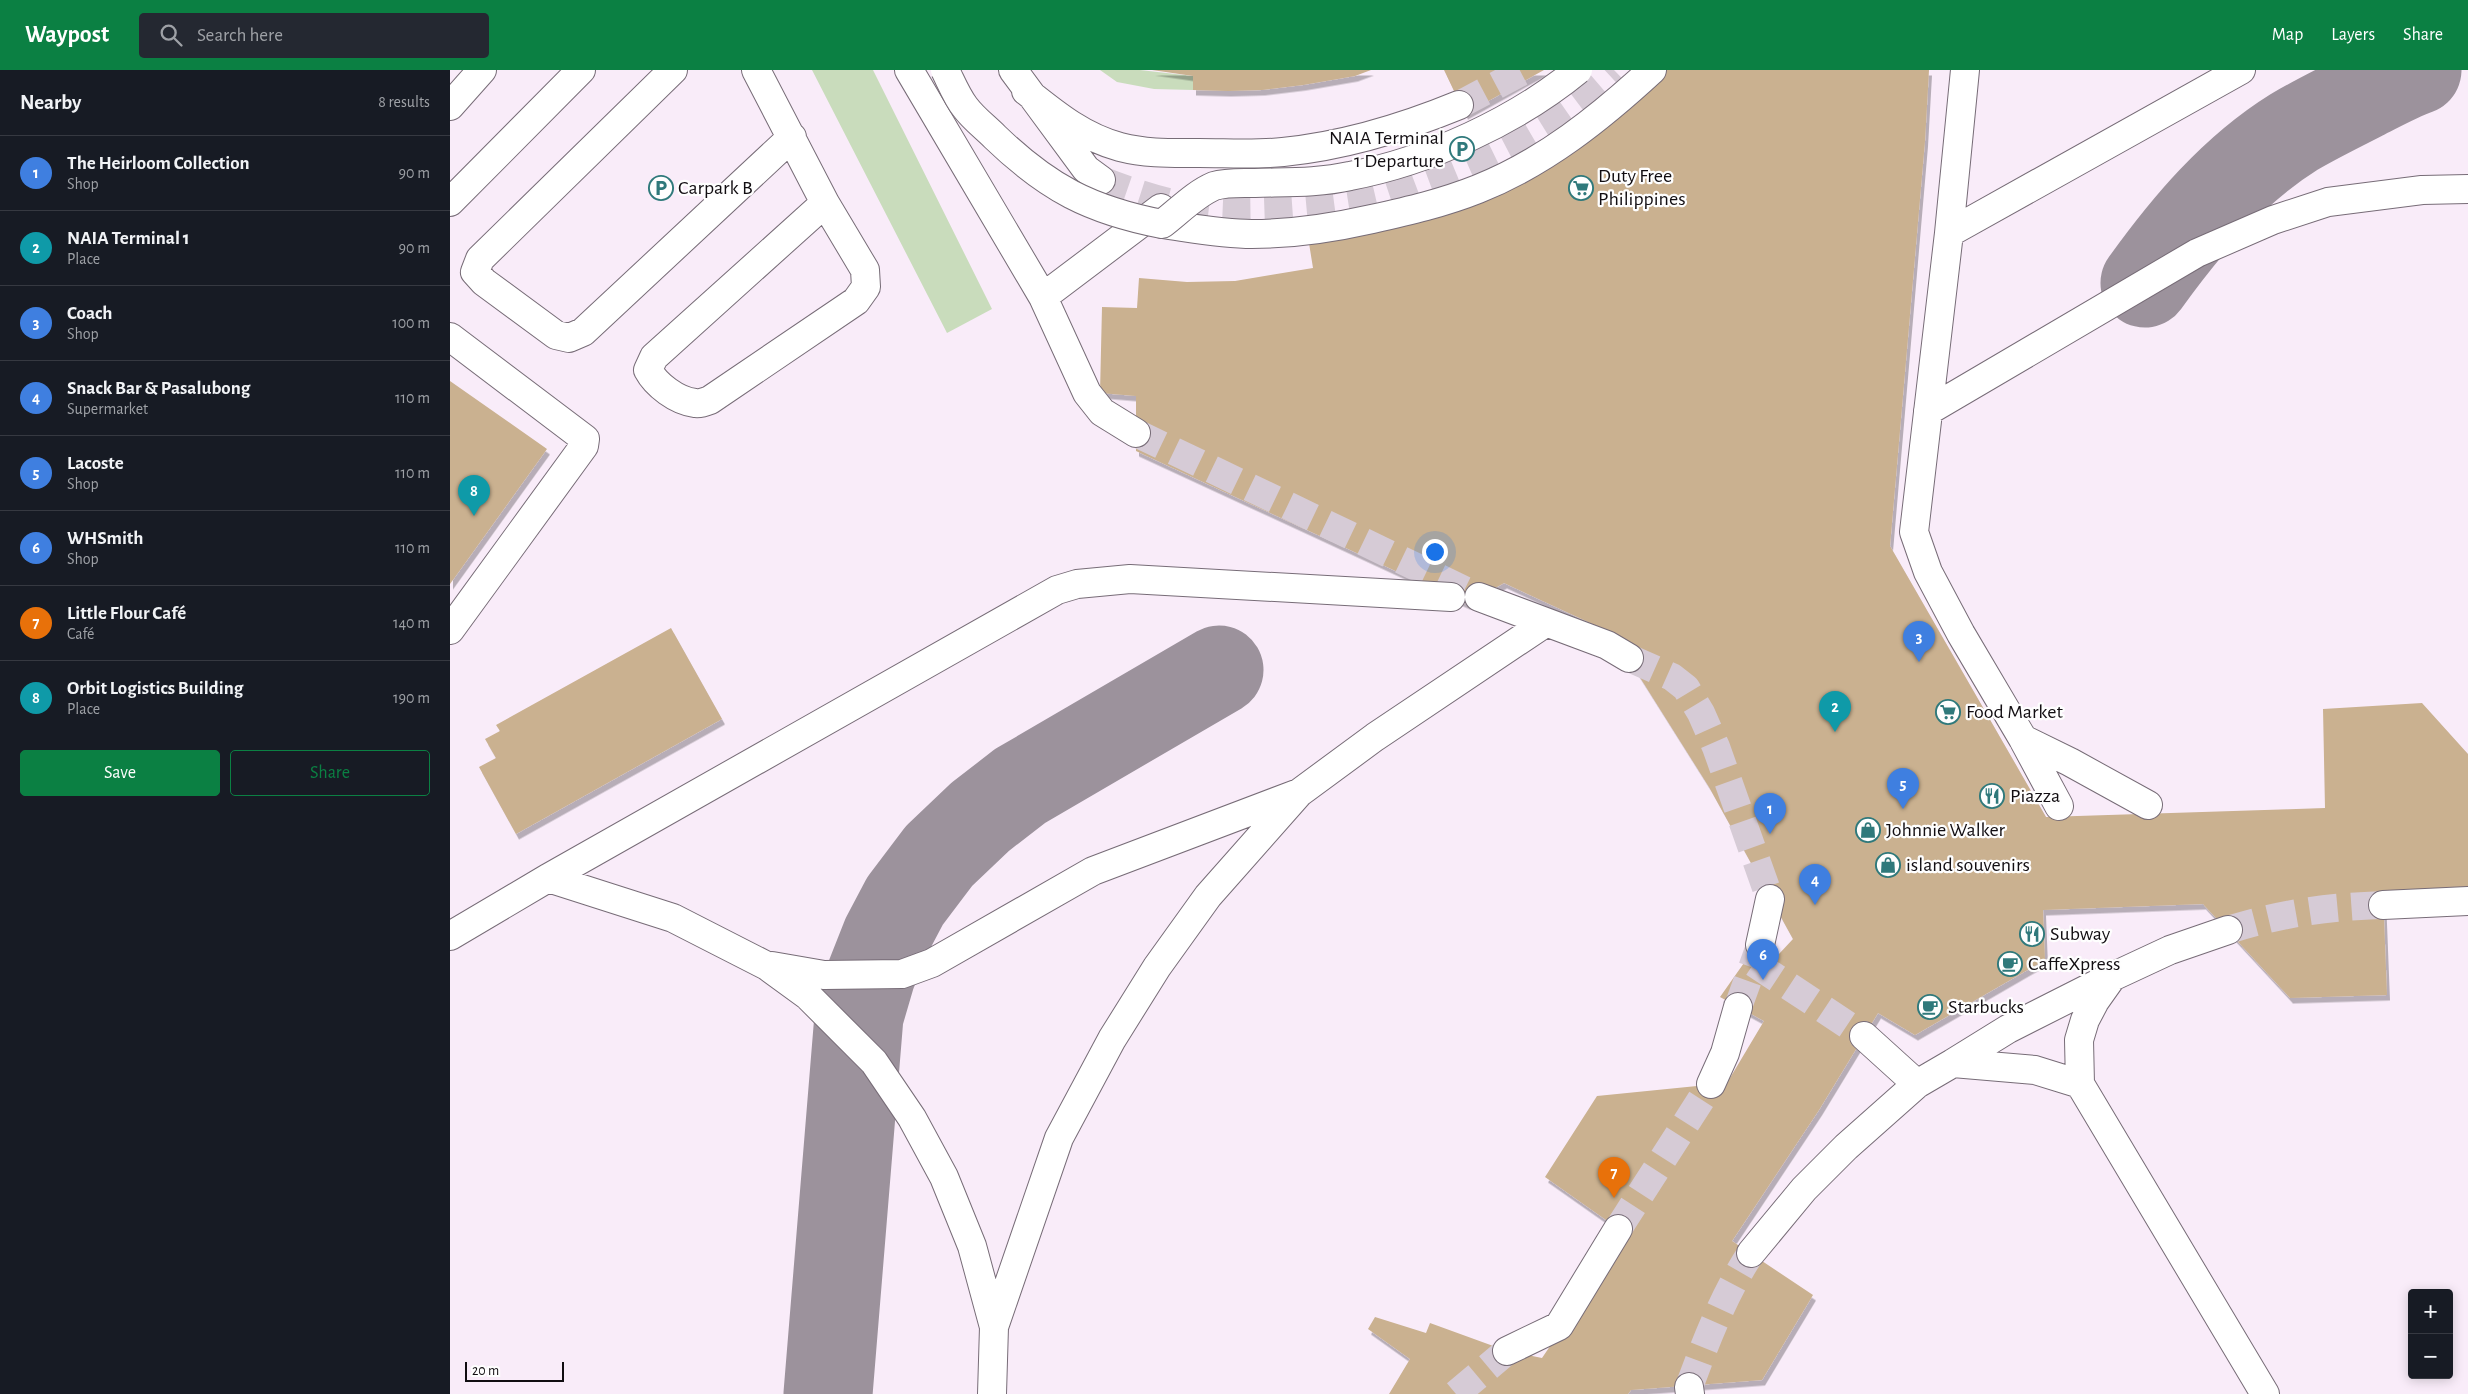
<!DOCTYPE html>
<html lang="en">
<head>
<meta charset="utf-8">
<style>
	:root { --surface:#171b24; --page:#242831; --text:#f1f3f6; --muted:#9ea1a6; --line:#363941; --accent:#0b8043 }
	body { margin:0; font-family:"Alegreya Sans",sans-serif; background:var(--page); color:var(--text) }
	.controls { position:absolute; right:15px; bottom:15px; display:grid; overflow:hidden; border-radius:5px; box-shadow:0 2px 12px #0003 }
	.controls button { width:45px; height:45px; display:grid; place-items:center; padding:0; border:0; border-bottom:1px solid var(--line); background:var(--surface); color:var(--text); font:25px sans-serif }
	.scale { position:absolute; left:15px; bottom:12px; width:99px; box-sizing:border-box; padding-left:5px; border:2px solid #110d11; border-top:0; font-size:14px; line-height:18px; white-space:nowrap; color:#110d11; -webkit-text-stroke:4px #fefefe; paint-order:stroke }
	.you { position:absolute; left:984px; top:481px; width:18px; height:18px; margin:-12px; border:4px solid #fff; border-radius:50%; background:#1a73e8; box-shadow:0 0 0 8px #1a73e833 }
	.badge { display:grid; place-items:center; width:32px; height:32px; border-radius:50%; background:var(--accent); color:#fff; font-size:16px; font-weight:700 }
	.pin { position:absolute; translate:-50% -41px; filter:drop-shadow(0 1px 2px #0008) }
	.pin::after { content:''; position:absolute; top:26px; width:18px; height:15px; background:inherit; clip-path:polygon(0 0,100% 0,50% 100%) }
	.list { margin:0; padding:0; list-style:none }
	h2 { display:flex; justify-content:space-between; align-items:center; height:65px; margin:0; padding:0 20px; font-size:21px }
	h2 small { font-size:16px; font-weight:400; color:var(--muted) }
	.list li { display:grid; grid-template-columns:32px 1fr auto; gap:15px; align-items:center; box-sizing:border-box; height:75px; padding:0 20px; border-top:1px solid var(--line) }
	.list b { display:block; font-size:19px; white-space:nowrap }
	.list p { margin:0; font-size:16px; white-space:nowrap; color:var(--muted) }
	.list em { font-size:16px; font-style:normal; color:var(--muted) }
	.actions { display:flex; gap:10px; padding:15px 20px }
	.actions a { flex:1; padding:11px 0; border:1px solid var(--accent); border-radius:5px; text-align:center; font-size:18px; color:var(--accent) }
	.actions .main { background:var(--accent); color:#fff }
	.icon { flex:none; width:28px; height:28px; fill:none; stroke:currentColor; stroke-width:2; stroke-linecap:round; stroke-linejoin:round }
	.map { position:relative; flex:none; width:2018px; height:1324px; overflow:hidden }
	header { display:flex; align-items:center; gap:30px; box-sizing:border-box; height:70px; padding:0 25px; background:var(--accent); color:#fff }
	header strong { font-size:24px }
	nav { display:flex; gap:28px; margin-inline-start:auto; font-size:18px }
	.search { width:350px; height:45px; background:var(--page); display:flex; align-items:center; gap:12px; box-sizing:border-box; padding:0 18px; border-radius:5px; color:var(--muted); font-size:19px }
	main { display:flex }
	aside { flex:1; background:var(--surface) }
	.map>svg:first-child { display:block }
	.green { fill:#c9dcbc }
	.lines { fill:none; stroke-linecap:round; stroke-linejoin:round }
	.taxiway { stroke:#9c929c; stroke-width:89 }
	.building { fill:#cab190; filter:url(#shadow) }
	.minor-tunnel { stroke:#d6cbd6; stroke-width:28; stroke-dasharray:28 14; stroke-linecap:butt }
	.minor-casing { stroke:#776c77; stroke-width:30 }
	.minor { stroke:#fff; stroke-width:28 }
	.minor-bridge-casing { stroke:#776c77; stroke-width:30; stroke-linecap:butt }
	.minor-bridge { stroke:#fff; stroke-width:28 }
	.labels { text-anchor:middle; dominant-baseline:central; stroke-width:4.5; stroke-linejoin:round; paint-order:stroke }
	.poi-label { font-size:20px; fill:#110d11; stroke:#fefefe; text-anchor:start }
</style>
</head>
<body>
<header>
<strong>Waypost</strong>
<div class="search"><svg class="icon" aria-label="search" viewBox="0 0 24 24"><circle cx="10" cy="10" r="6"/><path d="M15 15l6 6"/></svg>Search here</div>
<nav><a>Map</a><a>Layers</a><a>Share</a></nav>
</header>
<main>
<aside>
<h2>Nearby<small>8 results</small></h2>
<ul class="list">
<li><span class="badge" style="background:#3f7fe0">1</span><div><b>The Heirloom Collection</b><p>Shop</p></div><em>90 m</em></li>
<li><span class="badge" style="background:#0f9aa8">2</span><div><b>NAIA Terminal 1</b><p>Place</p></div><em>90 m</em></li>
<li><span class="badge" style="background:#3f7fe0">3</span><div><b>Coach</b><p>Shop</p></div><em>100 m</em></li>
<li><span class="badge" style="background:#3f7fe0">4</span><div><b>Snack Bar &amp; Pasalubong</b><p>Supermarket</p></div><em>110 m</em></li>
<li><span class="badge" style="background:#3f7fe0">5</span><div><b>Lacoste</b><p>Shop</p></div><em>110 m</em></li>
<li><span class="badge" style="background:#3f7fe0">6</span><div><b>WHSmith</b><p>Shop</p></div><em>110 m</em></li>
<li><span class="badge" style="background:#e8710a">7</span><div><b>Little Flour Café</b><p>Café</p></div><em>140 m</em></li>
<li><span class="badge" style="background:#0f9aa8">8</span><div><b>Orbit Logistics Building</b><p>Place</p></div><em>190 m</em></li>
</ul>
<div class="actions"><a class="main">Save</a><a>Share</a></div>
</aside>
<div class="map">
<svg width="2018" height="1324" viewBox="0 0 2018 1324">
	<defs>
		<filter id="shadow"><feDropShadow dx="3" dy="5.5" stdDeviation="0" flood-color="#0004"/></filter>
	</defs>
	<rect width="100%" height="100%" fill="#f9ecf9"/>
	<path class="green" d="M362,0h61l119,239 -45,24z
		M650,0h40l53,6v14l-39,-1 -37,-7z"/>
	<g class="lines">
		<path class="taxiway" d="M1695,213c41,-57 88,-113 149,-151 22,-13 45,-24 68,-36 18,-9 36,-19 55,-26
			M378,1324l31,-378 12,-41 15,-38 19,-36 34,-45 41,-39 40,-31 199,-116"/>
	</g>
	<path class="building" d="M702,0h219l-16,6 -52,9 -41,5 -34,1 -35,-1v-14z
		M994,0h100l-79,44z
		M1209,0h270l-4,71 -35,405 156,271 279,-9 -2,-99 99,-6 46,51v137l-85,2 4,102 -97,3 -87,-94 -160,6 2,50 -130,75 -37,-22 -59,97 -87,131 81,54 -51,85 -131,10 -3,4h-239l21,-35 -42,-30 7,-12 51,16 4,-10 77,28 35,7 84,-124 -81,-57 52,-81 130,-13 37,-62 -44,-24 38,-54 20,12 15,-16 -84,-152 -97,-154 -108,-50 -37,21 -331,-153v-55l-36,-3 2,-86 35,1 2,-30 48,4 48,-1 78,-13 -5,-31 125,-28z
		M0,311l97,68 -97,135z
		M221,558l51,91 -206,115 -37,-67 17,-9 -11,-19 15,-8 -4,-6z"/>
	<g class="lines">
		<path class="minor-tunnel" d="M1009,35l66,-35
			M651,110c36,14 82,29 121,31 44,2 111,-3 154,-13 15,-3 29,-10 43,-15 70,-25 141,-61 195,-113
			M686,363l343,164
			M1179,588l43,19 14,11 15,25 15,34 54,152
			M1778,860c55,-17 98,-23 155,-25
			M1304,893l110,73
			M1288,937l22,-61
			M1168,1159l93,-145
			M1239,1317c17,-46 35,-93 62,-134
			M1006,1324l51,-43"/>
		<defs>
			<path id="minor" d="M223,0l-193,189 -5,13 9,10 72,53 13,3 14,-6 209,-195
				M306,0l69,133 40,67 1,17 -10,14 -146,99c-5,2 -11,4 -15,3 -18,-2 -39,-18 -47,-33l6,-13 171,-154
				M459,0l134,227 44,96 15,19 34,21
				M563,0l73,99 15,11
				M1515,0l-16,163 -35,299 14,40 33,62 62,105 47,23 78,43
				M576,21c30,24 57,46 94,56 27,7 52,6 79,6 28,0 56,2 84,-1 60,-6 120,-24 176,-47
				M0,36l32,-36
				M0,132l131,-132
				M712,154c29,4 60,10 90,10 41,0 80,-6 120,-15 36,-8 71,-16 106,-30 66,-26 123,-72 174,-119
				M1499,163l292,-163
				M593,227l118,-89
				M0,267l135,102 -1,7 -134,184
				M1478,341l269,-158 76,-33 55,-18 94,-12 46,-1
				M1029,527l128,48 22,13
				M1573,669l36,67
				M98,808l125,40 94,48 41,30 66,66 38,56 32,59 28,69 22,81 -2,67
				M1933,835l85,-4
				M0,866l98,-58 509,-288 20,-6 53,-5 321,18
				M1310,875l10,-46
				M322,896l52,9 78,-1 30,-11 161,-92 203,-77
				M1414,966l53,48
				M1503,993l55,-34 101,-51
				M1261,1014l14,-31 13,-46
				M1630,1014l-1,-44 6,-20 10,-19 17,-24 58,-27 58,-20
				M1301,1183l53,-64 42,-42 71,-63 36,-21 82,7 45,14 185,310
				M544,1257l65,-189 53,-99 45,-72 51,-71 91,-103 76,-56 170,-114
				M1057,1281l52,-25 59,-97
				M1239,1317l1,7"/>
		</defs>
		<use href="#minor" class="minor-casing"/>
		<use href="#minor" class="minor"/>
		<defs>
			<path id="minor-bridge" d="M495,0c6,12 12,27 20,37 8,11 20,20 30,30 53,51 95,73 167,87 16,-12 33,-30 52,-38 13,-4 28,-3 41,-3 32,-1 64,0 95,-7 79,-15 166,-55 228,-106"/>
		</defs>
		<use href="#minor-bridge" class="minor-bridge-casing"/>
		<use href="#minor-bridge" class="minor-bridge"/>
	</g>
	<defs>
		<symbol id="parking-ring" viewBox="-11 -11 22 22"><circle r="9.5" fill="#fefefe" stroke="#2f797b" stroke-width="1.5"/><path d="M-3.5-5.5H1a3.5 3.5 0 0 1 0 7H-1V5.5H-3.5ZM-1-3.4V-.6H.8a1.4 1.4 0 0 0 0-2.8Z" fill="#2f797b"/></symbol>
		<symbol id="supermarket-ring" viewBox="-11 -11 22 22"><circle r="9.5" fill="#fefefe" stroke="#2f797b" stroke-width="1.5"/><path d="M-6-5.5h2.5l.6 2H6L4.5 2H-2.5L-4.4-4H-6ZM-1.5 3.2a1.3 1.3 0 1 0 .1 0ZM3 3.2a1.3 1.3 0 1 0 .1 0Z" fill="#2f797b"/></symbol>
		<symbol id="restaurant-ring" viewBox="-11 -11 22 22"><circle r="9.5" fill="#fefefe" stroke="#2f797b" stroke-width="1.5"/><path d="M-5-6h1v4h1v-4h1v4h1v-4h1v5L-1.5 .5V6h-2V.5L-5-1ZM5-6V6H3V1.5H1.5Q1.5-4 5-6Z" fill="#2f797b"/></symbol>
		<symbol id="shop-ring" viewBox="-11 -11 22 22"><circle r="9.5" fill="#fefefe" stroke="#2f797b" stroke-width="1.5"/><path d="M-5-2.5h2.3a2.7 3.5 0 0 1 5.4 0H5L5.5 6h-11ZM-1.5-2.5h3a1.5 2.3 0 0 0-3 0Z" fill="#2f797b"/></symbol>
		<symbol id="cafe-ring" viewBox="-11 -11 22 22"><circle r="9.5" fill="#fefefe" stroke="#2f797b" stroke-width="1.5"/><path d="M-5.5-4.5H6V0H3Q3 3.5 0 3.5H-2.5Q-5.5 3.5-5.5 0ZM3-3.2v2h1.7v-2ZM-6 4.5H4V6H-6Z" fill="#2f797b"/></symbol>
	</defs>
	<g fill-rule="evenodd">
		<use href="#parking-ring" x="998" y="65" width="28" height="28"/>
		<use href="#parking-ring" x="197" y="104" width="28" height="28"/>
		<use href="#supermarket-ring" x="1117" y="104" width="28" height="28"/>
		<use href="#supermarket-ring" x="1484" y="628" width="28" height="28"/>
		<use href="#restaurant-ring" x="1528" y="712" width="28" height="28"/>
		<use href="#shop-ring" x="1404" y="746" width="28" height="28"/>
		<use href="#shop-ring" x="1424" y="781" width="28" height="28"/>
		<use href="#restaurant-ring" x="1568" y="850" width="28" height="28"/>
		<use href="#cafe-ring" x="1546" y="880" width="28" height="28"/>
		<use href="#cafe-ring" x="1466" y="923" width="28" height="28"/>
	</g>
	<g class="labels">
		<g class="poi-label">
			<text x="994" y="68" text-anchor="end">NAIA Terminal<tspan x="994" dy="23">1 Departure</tspan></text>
			<text x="1148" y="106">Duty Free<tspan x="1148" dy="23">Philippines</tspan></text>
			<text x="228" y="118">Carpark B</text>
			<text x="1516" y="642">Food Market</text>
			<text x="1560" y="726">Piazza</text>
			<text x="1436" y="760">Johnnie Walker</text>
			<text x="1456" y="795">island souvenirs</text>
			<text x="1600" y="864">Subway</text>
			<text x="1578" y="894">CaffeXpress</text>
			<text x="1498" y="937">Starbucks</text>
		</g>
	</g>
</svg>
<div class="controls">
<button>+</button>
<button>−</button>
</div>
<div class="scale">20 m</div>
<div class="you"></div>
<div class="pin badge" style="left:1320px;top:764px;background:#3f7fe0">1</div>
<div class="pin badge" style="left:1385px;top:662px;background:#0f9aa8">2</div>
<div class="pin badge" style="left:1469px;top:592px;background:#3f7fe0">3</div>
<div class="pin badge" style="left:1365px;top:835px;background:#3f7fe0">4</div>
<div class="pin badge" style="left:1453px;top:739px;background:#3f7fe0">5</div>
<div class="pin badge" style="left:1313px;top:910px;background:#3f7fe0">6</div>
<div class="pin badge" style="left:1164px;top:1128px;background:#e8710a">7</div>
<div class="pin badge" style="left:24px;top:446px;background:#0f9aa8">8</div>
</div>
</main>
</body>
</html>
